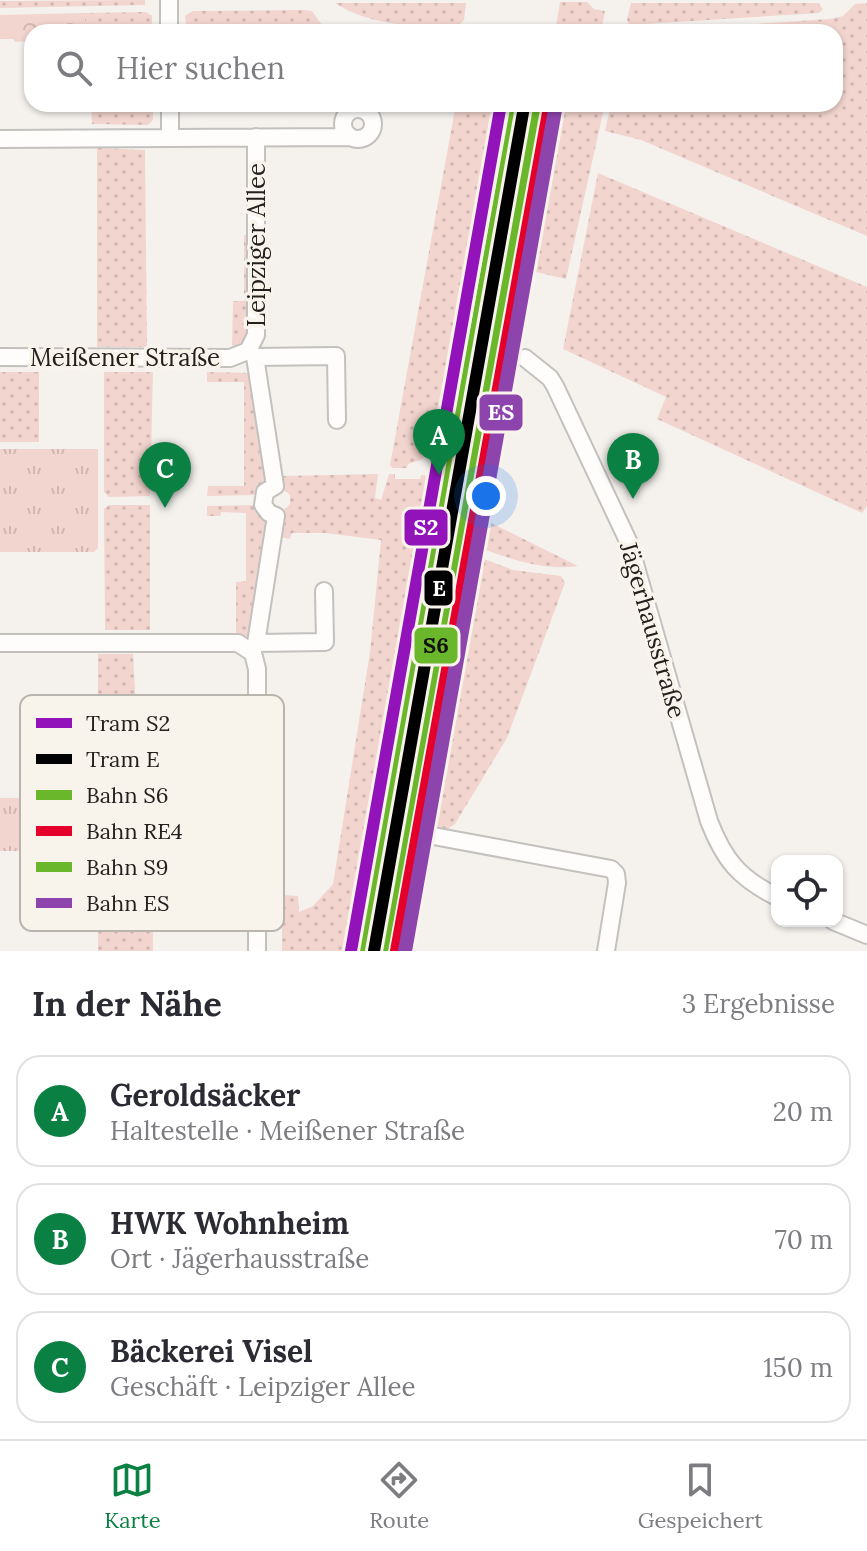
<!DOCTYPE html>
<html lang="de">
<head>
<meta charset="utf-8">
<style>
	:root { --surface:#fff; --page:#f2f2f3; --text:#2b2b33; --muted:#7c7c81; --line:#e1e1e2; --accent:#0b8043 }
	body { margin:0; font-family:Lora,serif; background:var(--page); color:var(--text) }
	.controls { position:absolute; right:24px; bottom:24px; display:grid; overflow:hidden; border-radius:16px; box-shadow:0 2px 6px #0004 }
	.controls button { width:72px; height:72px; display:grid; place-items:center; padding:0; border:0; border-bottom:2px solid var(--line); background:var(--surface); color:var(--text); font:40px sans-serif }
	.you { position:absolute; left:486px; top:496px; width:28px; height:28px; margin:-20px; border:6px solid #fff; border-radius:50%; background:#1a73e8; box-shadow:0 0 0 12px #1a73e833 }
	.badge { display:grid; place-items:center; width:52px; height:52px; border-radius:50%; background:var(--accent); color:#fff; font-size:26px; font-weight:700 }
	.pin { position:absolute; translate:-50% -66px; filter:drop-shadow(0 2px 4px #0008) }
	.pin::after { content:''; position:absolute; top:42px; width:28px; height:24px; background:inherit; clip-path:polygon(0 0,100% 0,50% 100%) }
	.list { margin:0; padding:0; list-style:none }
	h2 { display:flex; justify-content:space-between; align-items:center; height:104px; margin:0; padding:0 32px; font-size:34px }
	h2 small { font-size:26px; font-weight:400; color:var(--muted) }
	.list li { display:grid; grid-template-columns:52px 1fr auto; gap:24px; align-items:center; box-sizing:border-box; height:112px; margin:0 16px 16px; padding:0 16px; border:2px solid var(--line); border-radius:24px }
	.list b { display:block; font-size:30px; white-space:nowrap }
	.list p { margin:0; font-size:26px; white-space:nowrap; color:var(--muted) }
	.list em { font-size:26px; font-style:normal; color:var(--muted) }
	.icon { flex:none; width:44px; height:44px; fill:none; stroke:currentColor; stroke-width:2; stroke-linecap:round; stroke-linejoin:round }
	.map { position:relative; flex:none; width:867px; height:951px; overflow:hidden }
	.search { position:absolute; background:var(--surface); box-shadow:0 2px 6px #0004; left:24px; right:24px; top:24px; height:88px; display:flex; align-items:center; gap:20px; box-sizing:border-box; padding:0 28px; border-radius:24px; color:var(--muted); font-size:30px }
	.sheet { height:488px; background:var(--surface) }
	nav { display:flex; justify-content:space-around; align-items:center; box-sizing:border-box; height:112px; border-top:2px solid var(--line); background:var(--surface); font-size:22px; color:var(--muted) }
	nav a { display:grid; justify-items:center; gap:4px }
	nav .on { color:var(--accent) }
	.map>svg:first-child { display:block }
	.grass { fill:url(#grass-dots) }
	.forest { fill:url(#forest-crowns) }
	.park { fill:url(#park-tufts) }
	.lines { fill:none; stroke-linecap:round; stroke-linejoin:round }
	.minor-casing { stroke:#c3c1be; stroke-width:20 }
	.minor { stroke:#fefdfc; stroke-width:16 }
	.rail-1-casing { stroke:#f8f3eb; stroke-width:20 }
	.rail-2-casing { stroke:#f8f3eb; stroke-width:20 }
	.rail-3-casing { stroke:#f8f3eb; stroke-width:20 }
	.rail-4-casing { stroke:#f8f3eb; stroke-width:20 }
	.rail-1 { stroke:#6bb72b; stroke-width:14 }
	.rail-2 { stroke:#e4002b; stroke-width:14 }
	.rail-3 { stroke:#6bb72b; stroke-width:14 }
	.rail-4 { stroke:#8e44ad; stroke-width:14 }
	.tram-1-casing { stroke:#f8f3eb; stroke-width:18 }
	.tram-2-casing { stroke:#f8f3eb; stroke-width:18 }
	.tram-1 { stroke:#9313ba; stroke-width:12 }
	.tram-2 { stroke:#000; stroke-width:12 }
	.labels { text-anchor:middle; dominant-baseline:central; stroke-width:7; stroke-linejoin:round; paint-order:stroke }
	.street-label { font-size:24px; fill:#23211e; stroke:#f8f3eb }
	.key { fill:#f8f3eb; stroke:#b8b4ae; stroke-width:2 }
	.key-label { font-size:22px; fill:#23211e }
	.line-badge { stroke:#f8f3eb; stroke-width:3 }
	.badge-label { font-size:22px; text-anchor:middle; font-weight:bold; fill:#fff }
	.pale-badge-label { font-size:22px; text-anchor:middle; font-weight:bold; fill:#111 }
</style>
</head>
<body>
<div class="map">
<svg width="867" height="951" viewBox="0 0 867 951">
	<defs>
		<pattern id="grass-dots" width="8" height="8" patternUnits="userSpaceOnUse" patternTransform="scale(2)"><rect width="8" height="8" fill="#f3d5cf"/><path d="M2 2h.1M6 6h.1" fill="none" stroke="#d0b7b1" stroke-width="1.8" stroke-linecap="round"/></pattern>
		<pattern id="forest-crowns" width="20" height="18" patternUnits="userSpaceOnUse" patternTransform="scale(2)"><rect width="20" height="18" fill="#f3d5cf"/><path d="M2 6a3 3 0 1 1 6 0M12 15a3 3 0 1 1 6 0" fill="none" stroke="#d0b7b1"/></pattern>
		<pattern id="park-tufts" width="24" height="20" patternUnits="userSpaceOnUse" patternTransform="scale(2)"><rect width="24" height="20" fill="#f3d5cf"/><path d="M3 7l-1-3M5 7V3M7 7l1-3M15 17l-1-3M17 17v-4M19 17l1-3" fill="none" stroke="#d0b7b1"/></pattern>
	</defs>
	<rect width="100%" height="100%" fill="#f5f2ee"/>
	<path class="grass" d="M145,0v5l-145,3v-7z
		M560,2h27l7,7 11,2 -4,21h-46z
		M335,3h131l-2,17 -4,4c-44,3 -87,3 -125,-21z
		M631,3h187l5,6 -4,4 -190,12 -2,-6z
		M867,3v233l-226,-96 -36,-9 6,-27h224v-72h-201l196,-13 13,-3 12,-12z
		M304,10l8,1 15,21 -18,-8h-123l-1,-8 8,-5z
		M146,12l6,4v16h-64l-5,-19z
		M91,104h62v16l-5,5 -56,-1z
		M456,104h41l-32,182 -5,-1 -29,164 -10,11 -13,4 -1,4h-15l-2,-3z
		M543,104h62l-39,175 -52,-12z
		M97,148l48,2 2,197h-50z
		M598,173l269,114v219l-5,7 -205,-94 9,-22 -103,-48z
		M244,235h6v100l-3,8 -12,8 -3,-6 1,-44h11z
		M0,372h39v70h-39z
		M104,372h49l-3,124 -41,1 -5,-5z
		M207,372l45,1 18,106 -11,9 -3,7 -49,1 1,-10h36v-104h-37z
		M378,474l-3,24 6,2 8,-26h6v5h25l1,-4 10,1c-5,25 -18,51 -15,76l-70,399h-64v-56l16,1 1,16 14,-6 20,-22 37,-232 11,-112 -56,-7h-33l-2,6 -11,-2 4,-26 7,-7v-9l-7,-6 -2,-13z
		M109,505h41v125h-45l-1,-121z
		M256,505l16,15 -22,116 -14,1v-55l10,-1v-68l-25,-1 -1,4h-13v-10z
		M471,513l107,53c-38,6 -80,-11 -116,-25l2,-13 4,1z
		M460,550l53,20 48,6 4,7 -58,155 -52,86 -9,6 -30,6 46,-272 -4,-3z
		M98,654h35l4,72v92l-4,2h-35z
		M99,829h53l1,122h-55z"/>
	<path class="forest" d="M83,13l5,19h-56v9l-17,1 -2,-3h-13v-24z"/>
	<path class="park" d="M0,449h98v99l-4,4h-94z
		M0,798h21v53h-21z"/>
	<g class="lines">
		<defs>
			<path id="minor" d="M169,32v-32
				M170,104v34
				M343 124a15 15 0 1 1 30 0a15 15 0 1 1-30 0Z
				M0,139l350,-2
				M0,357l230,1 18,-7 8,-16v-198
				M255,357l20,129 -10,6 -2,13 6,8 7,3 -20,127
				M255,357l81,-1 1,64
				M525,358l25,20 5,8 74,157 80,278c15,39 30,57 68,76
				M0,643h238l15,10 4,16v282
				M256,643l69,-1 -1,-51
				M833,921l34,14
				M402,951l19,-110 7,-6 183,34 5,5 1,9 -11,68"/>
		</defs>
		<use href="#minor" class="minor-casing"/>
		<use href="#minor" class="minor"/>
		<defs>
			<path id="rail-1" d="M381,951l153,-847"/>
			<path id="rail-2" d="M397,951l153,-844"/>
			<path id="rail-3" d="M365,948l153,-844"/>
			<path id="rail-4" d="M405,951l150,-841"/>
		</defs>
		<use href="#rail-1" class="rail-1-casing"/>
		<use href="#rail-2" class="rail-2-casing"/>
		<use href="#rail-3" class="rail-3-casing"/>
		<use href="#rail-4" class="rail-4-casing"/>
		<use href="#rail-1" class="rail-1"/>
		<use href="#rail-2" class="rail-2"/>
		<use href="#rail-3" class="rail-3"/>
		<use href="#rail-4" class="rail-4"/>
		<defs>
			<path id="tram-1" d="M351,951l150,-847"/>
			<path id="tram-2" d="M374,951l150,-844"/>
		</defs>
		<use href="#tram-1" class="tram-1-casing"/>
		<use href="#tram-2" class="tram-2-casing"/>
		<use href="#tram-1" class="tram-1"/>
		<use href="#tram-2" class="tram-2"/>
	</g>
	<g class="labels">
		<g class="street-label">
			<text transform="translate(256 245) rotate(-90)">Leipziger Allee</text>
			<text x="125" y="357">Meißener Straße</text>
			<text transform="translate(653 630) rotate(74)">Jägerhausstraße</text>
		</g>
	</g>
	<rect x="20" y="695" width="264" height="236" rx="12" class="key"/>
	<rect x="36" y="718" width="36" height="10" fill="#9313ba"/>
	<rect x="36" y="754" width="36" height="10" fill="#000"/>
	<rect x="36" y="790" width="36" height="10" fill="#6bb72b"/>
	<rect x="36" y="826" width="36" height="10" fill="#e4002b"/>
	<rect x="36" y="862" width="36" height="10" fill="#6bb72b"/>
	<rect x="36" y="898" width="36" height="10" fill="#8e44ad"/>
	<g class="key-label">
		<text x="86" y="731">Tram S2</text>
		<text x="86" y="767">Tram E</text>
		<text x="86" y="803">Bahn S6</text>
		<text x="86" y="839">Bahn RE4</text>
		<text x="86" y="875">Bahn S9</text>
		<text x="86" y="911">Bahn ES</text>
	</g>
	<g class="line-badge">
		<rect x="478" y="393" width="46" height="39" rx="8" fill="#8e44ad"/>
		<rect x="403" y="508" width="46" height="39" rx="8" fill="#9313ba"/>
		<rect x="423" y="569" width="31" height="38" rx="8" fill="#000"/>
		<rect x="413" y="626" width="46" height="39" rx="8" fill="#6bb72b"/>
	</g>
	<g class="badge-label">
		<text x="501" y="420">ES</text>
		<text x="426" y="535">S2</text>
		<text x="439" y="596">E</text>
	</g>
	<g class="pale-badge-label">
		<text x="436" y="653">S6</text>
	</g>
</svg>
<div class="controls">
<button><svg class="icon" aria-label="locate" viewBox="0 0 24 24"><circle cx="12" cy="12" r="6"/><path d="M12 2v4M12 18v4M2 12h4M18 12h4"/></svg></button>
</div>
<div class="you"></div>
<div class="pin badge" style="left:439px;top:475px">A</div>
<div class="pin badge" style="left:633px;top:499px">B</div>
<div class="pin badge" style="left:165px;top:508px">C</div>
<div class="search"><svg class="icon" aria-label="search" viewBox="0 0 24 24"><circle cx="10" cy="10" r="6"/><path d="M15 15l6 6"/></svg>Hier suchen</div>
</div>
<section class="sheet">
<h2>In der Nähe<small>3 Ergebnisse</small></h2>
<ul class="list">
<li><span class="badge">A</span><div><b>Geroldsäcker</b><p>Haltestelle · Meißener Straße</p></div><em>20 m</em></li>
<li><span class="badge">B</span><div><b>HWK Wohnheim</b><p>Ort · Jägerhausstraße</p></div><em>70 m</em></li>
<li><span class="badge">C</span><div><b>Bäckerei Visel</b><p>Geschäft · Leipziger Allee</p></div><em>150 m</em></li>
</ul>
</section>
<nav>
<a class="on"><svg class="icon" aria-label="map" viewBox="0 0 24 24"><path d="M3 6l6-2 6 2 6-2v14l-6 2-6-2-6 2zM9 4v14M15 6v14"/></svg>Karte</a>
<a><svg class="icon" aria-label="directions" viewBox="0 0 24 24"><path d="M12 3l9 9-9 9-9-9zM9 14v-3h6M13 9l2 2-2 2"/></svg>Route</a>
<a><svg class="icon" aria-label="saved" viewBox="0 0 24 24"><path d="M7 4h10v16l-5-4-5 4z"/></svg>Gespeichert</a>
</nav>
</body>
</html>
